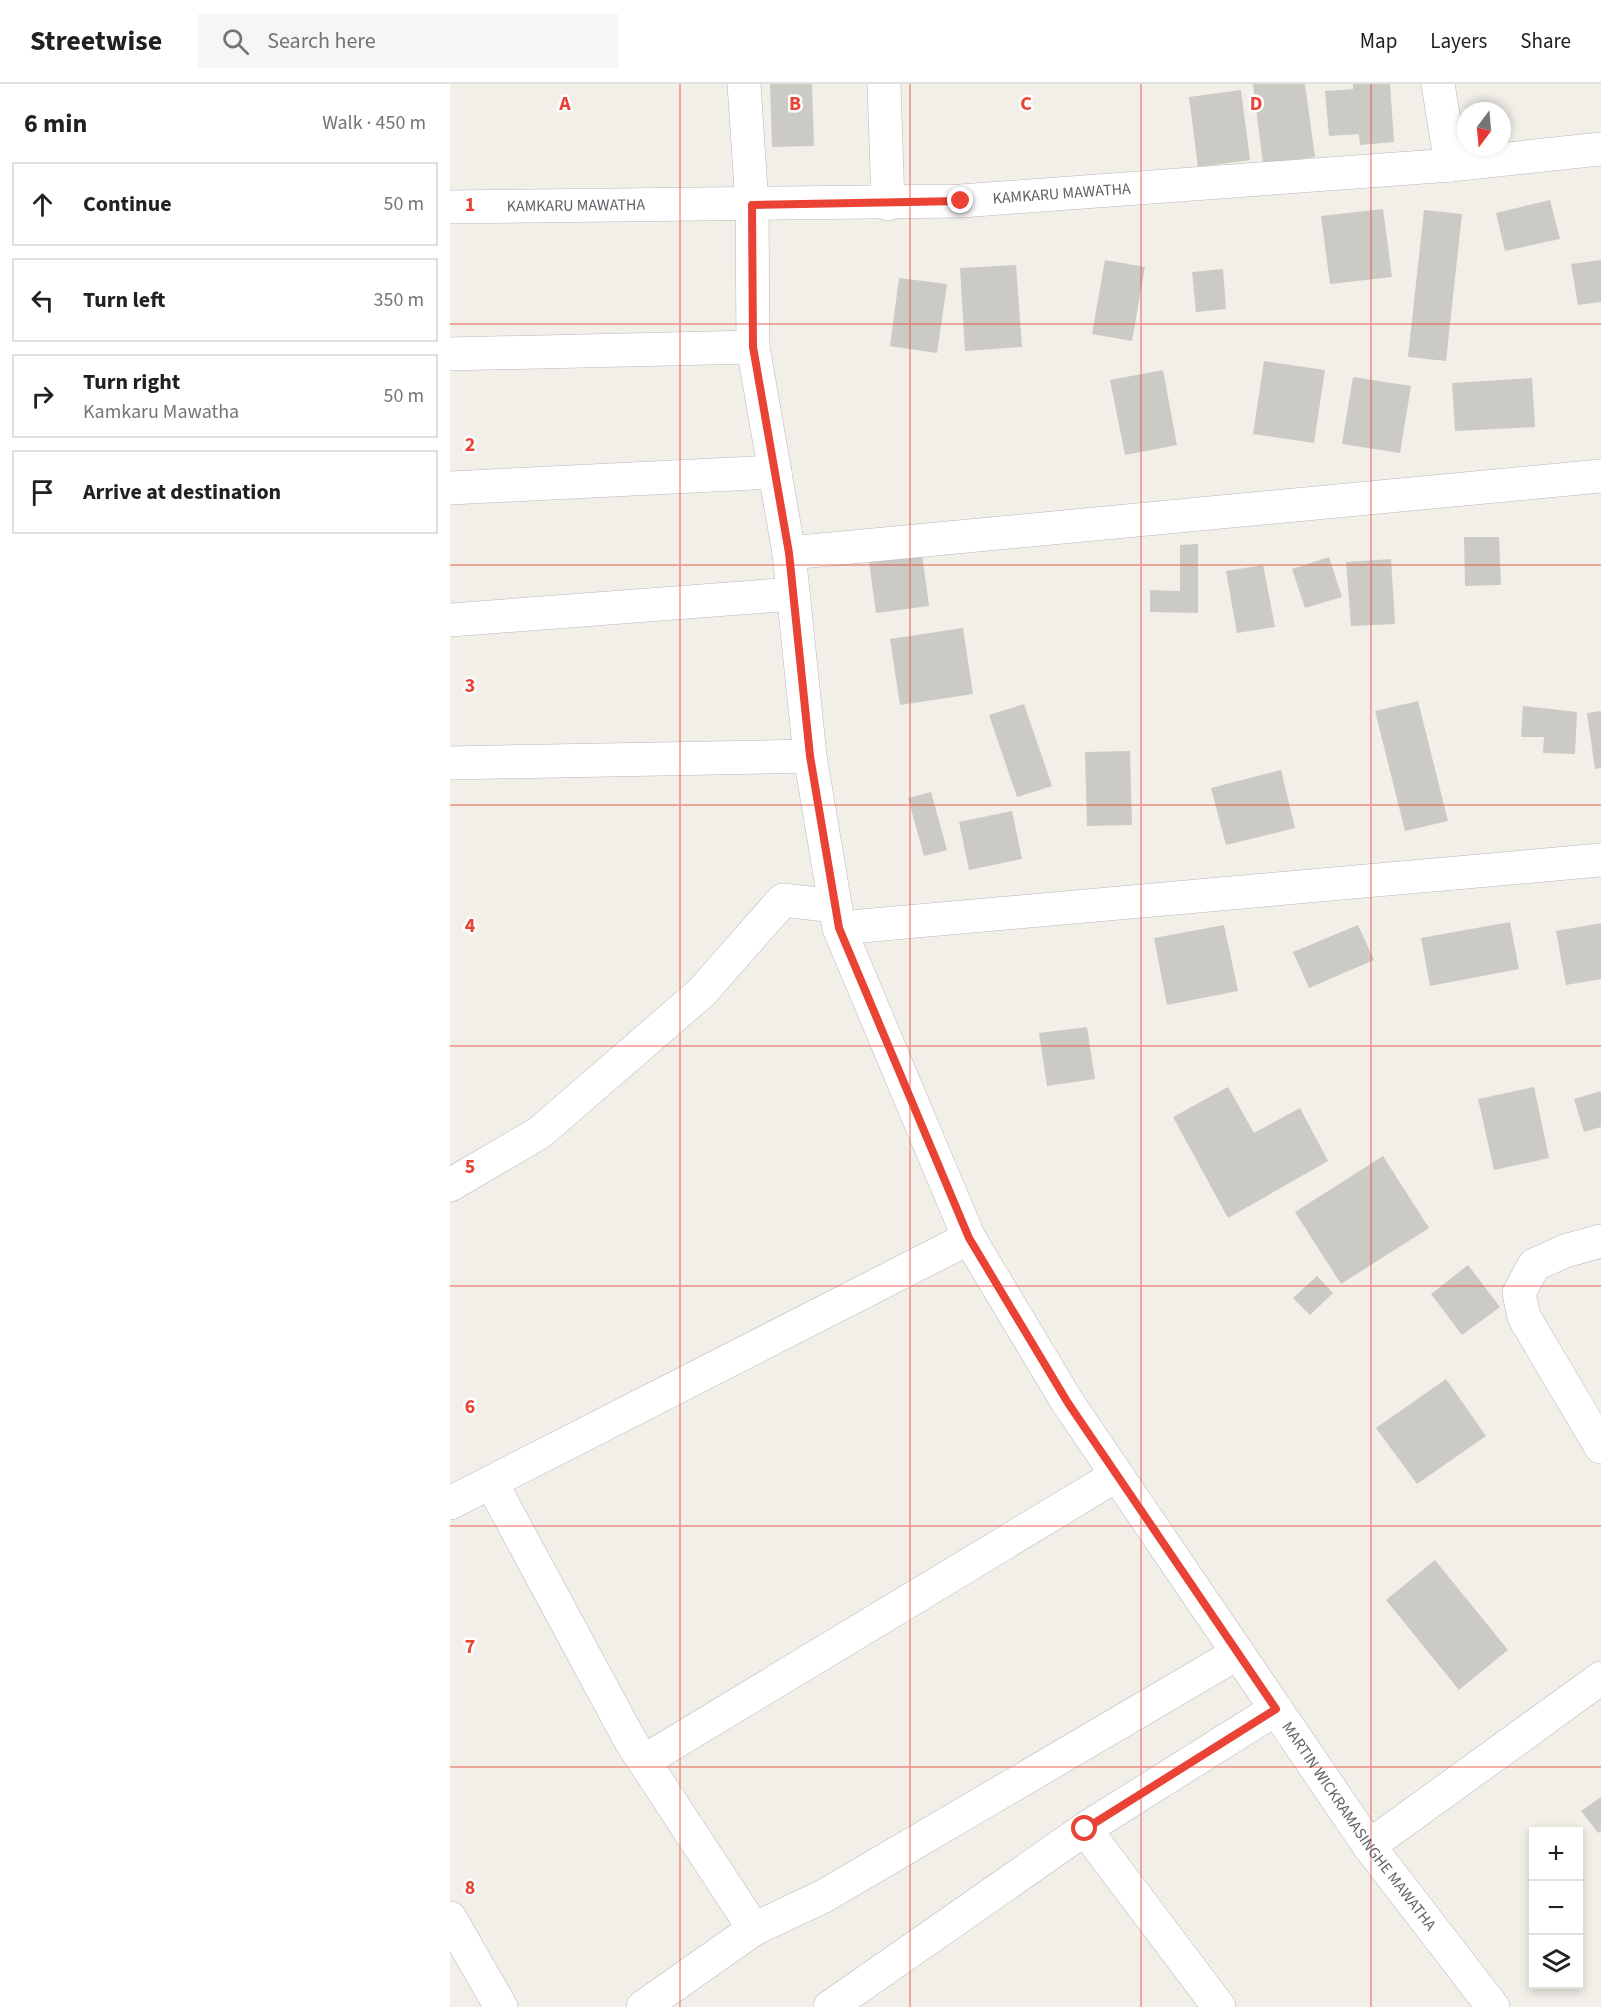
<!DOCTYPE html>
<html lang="en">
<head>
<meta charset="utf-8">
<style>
	:root { --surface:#fff; --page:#f6f6f6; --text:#202124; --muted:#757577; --line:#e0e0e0 }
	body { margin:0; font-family:"Source Sans 3",sans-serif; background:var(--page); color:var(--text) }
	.controls { position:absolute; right:18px; bottom:18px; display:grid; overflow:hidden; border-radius:0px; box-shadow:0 3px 9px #0003 }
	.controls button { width:54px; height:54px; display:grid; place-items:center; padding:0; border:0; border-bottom:2px solid var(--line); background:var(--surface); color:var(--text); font:30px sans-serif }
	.compass { position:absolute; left:1007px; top:18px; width:54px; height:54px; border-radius:50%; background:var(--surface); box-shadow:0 3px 9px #0003; rotate:196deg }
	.stop { position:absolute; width:18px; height:18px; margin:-14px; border:4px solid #ea4335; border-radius:50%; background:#fff }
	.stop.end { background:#ea4335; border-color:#fff; box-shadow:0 2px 6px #0008 }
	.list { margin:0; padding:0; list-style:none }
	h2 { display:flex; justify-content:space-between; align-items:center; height:78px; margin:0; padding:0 24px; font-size:26px }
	h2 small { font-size:20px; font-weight:400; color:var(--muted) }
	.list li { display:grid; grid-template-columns:39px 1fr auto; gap:18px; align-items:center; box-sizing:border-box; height:84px; margin:0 12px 12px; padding:0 12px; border:2px solid var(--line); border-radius:0px }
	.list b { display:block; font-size:22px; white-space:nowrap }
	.list p { margin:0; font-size:20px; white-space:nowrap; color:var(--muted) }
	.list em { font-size:20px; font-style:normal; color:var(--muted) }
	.icon { flex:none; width:33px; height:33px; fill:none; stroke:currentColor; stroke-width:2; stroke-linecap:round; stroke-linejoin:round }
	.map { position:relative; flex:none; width:1151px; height:1923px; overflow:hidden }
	header { display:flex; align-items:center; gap:36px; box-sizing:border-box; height:84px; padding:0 30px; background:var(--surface); border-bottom:2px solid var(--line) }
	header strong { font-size:28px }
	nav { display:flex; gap:33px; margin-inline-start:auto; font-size:21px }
	.search { width:420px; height:54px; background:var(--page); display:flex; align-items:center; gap:15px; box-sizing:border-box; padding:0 21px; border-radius:0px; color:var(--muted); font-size:22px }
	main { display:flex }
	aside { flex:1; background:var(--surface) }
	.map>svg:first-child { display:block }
	.building { fill:#cccac5 }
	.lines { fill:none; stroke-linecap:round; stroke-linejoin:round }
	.minor-casing { stroke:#b5b8bc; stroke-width:34 }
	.minor { stroke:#fff; stroke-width:33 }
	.route { stroke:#ea4335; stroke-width:8 }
	.grid { fill:none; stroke:#ea4335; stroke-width:1.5; stroke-opacity:0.55 }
	.labels { text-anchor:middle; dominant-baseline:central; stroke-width:5; stroke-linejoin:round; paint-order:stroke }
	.street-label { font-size:16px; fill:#5f6368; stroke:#fff }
	.grid-label { font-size:20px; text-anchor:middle; font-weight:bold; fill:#ea4335; stroke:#fff; stroke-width:5; stroke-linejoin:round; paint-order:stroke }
</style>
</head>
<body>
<header>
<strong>Streetwise</strong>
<div class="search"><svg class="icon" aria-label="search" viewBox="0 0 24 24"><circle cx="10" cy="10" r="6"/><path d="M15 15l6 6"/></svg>Search here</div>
<nav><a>Map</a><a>Layers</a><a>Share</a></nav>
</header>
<main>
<aside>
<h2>6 min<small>Walk · 450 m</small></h2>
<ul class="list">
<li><svg class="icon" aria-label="ahead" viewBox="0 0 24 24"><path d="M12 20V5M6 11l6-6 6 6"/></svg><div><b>Continue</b></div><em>50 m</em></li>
<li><svg class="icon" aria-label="left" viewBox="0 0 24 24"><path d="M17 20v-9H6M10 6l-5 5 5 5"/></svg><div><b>Turn left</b></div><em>350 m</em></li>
<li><svg class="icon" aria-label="right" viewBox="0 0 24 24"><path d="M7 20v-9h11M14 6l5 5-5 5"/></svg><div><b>Turn right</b><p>Kamkaru Mawatha</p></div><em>50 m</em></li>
<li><svg class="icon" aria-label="arrive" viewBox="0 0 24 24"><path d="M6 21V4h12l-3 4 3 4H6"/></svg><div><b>Arrive at destination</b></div></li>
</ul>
</aside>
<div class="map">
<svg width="1151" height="1923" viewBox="0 0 1151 1923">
	<rect width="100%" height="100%" fill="#f1efe8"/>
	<path class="building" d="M320,0h42l2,62 -42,1z
		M803,0h52l10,73 -52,7z
		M903,0h37l4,58 -34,3 -1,-11 -30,2 -4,-45 28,-2z
		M791,6l9,70 -52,7 -9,-70z
		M1100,116l10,39 -55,12 -9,-38z
		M933,125l9,68 -62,7 -9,-68z
		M974,126l38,4 -16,147 -38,-4z
		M655,176l40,7 -13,74 -40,-7z
		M1151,176v42l-23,3 -7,-41z
		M566,181l6,82 -57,4 -5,-83z
		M773,185l3,40 -30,3 -4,-40z
		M449,194l48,6 -10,69 -47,-7z
		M814,277l61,9 -11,73 -61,-9z
		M713,286l14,75 -52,10 -15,-75z
		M903,293l58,9 -11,67 -58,-9z
		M1082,294l3,49 -80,4 -3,-48z
		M1014,453h35l2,48 -36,1z
		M748,460v69l-48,-1v-22l30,1v-46z
		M471,463l8,59 -53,7 -8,-59z
		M879,473l13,40 -37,11 -13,-39z
		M941,475l4,65 -44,2 -5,-64z
		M813,481l12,62 -38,6 -11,-62z
		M513,544l10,66 -73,11 -10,-66z
		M968,617l30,120 -43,10 -30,-120z
		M574,620l28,82 -35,11 -28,-82z
		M1073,622l54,6 -2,42 -32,-1 1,-16h-23z
		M1151,627v57l-6,1 -8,-56z
		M680,667l2,74 -45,1 -2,-74z
		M831,686l14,58 -69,17 -15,-57z
		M481,708l16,58 -23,6 -16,-58z
		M562,727l10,48 -53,11 -10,-48z
		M1060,838l9,47 -89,17 -9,-48z
		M1151,839v56l-35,6 -10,-54z
		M774,841l14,66 -71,14 -13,-67z
		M908,841l16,35 -65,28 -16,-36z
		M637,943l8,52 -48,7 -8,-53z
		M778,1003l26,46 46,-25 28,53 -100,57 -55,-101z
		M1084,1003l15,71 -55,12 -16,-71z
		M1151,1007v36l-17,5 -10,-33z
		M933,1072l46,72 -88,56 -46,-72z
		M1018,1181l32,42 -38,28 -31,-41z
		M867,1192l16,17 -23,22 -17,-17z
		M996,1295l40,57 -69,48 -41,-56z
		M985,1476l73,90 -49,40 -73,-90z
		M1151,1713v34l-3,2 -17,-22z"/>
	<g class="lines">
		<defs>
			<g id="minor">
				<path id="s1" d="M294,0l8,121 1,142 36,206 21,203 29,172 130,310 99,165 301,443 124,161"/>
				<path d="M434,0l4,120"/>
				<path d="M988,0l13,81"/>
				<path id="s2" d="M0,123l511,-6 490,-36 150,-16"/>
				<path d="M0,270l303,-7"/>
				<path d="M0,404l325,-16"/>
				<path d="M339,469l812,-77"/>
				<path d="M0,536l343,-26"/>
				<path d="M0,679l360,-7"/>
				<path d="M389,844l762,-68"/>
				<path d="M0,1101l89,-52 162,-140 82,-93 52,6"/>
				<path d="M1151,1157l-36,10 -31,14 -15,28 5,24 77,130"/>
				<path d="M41,1398l139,258 124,189"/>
				<path d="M0,1419l519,-265"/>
				<path d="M194,1677l473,-286"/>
				<path d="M635,1745l134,178"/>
				<path d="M919,1762l232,-168"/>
				<path d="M0,1834l51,89"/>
				<path d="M193,1923l111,-78 70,-33 414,-243"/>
				<path d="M380,1923l255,-178 191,-120"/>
			</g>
		</defs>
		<use href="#minor" class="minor-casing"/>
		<use href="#minor" class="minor"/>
	</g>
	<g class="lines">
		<path class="route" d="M511,117l-209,4 1,142 36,206 21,203 29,172 130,310 99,165 208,306 -191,120"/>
	</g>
	<path class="grid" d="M230,0v1923M460,0v1923M691,0v1923M921,0v1923M0,240h1151M0,481h1151M0,721h1151M0,962h1151M0,1202h1151M0,1442h1151M0,1683h1151"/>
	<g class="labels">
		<g class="street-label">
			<text stroke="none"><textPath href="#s2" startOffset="612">KAMKARU MAWATHA</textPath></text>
			<text stroke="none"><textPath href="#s2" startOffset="126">KAMKARU MAWATHA</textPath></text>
			<text stroke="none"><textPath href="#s1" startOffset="1893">MARTIN WICKRAMASINGHE MAWATHA</textPath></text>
		</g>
	</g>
	<g class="grid-label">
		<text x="115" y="26">A</text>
		<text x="345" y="26">B</text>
		<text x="576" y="26">C</text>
		<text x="806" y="26">D</text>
		<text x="20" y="127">1</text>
		<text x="20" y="367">2</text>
		<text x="20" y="608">3</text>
		<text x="20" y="848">4</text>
		<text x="20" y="1089">5</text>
		<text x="20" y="1329">6</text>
		<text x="20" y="1569">7</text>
		<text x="20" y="1810">8</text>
	</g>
</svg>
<div class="controls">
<button>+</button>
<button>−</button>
<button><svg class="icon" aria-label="layers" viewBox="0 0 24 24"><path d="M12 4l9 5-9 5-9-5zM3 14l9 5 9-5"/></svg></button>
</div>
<svg class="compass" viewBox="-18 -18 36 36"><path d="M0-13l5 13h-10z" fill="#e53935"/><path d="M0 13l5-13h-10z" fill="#757577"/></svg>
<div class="stop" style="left:635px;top:1745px"></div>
<div class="stop end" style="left:511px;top:117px"></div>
</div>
</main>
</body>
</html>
